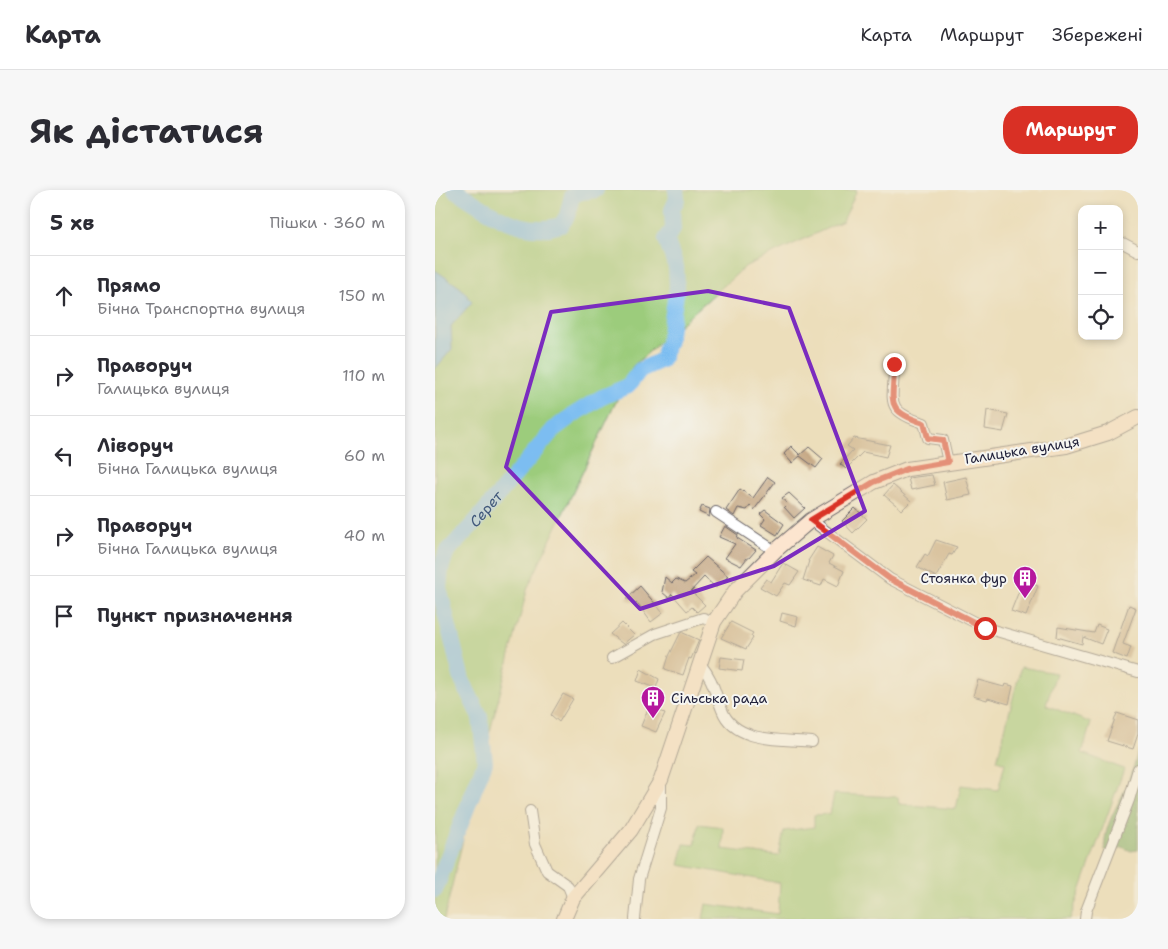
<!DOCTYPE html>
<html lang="uk">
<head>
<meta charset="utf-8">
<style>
	:root { --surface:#fff; --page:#f7f7f7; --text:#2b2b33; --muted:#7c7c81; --line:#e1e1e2; --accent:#d93025 }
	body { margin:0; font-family:"Shantell Sans",sans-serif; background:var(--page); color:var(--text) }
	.controls { position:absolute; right:15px; top:15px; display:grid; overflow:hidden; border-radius:10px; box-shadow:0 2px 8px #0003 }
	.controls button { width:45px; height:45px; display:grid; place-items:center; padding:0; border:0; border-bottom:1px solid var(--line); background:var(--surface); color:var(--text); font:25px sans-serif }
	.stop { position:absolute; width:15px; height:15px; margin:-11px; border:4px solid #d93025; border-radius:50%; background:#fff }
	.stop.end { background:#d93025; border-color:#fff; box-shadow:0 1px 5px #0008 }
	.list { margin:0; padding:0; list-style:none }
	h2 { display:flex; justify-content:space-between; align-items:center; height:65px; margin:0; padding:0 20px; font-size:21px }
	h2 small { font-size:16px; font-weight:400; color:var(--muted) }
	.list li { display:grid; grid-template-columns:32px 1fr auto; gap:15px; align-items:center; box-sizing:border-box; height:80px; padding:0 20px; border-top:1px solid var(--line) }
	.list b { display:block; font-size:19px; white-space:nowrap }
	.list p { margin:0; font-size:16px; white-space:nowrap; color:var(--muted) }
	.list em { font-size:16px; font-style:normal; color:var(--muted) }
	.icon { flex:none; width:28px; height:28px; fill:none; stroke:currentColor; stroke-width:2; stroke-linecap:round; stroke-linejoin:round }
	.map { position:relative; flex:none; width:703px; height:729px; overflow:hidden; border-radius:20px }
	header { display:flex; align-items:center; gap:30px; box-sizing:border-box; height:70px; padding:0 25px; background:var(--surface); border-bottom:1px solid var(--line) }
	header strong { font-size:24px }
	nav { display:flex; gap:28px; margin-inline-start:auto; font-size:18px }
	.intro { display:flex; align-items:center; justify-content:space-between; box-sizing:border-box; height:120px; padding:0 30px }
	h1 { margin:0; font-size:35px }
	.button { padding:12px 22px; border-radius:20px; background:var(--accent); color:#fff; font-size:18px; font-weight:700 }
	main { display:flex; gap:30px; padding:0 30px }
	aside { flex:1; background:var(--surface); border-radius:20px; box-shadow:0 2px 8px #0003 }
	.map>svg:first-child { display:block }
	.green { fill:#9ccc7b; stroke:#5f775b }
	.forest { fill:#7db06b; stroke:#506953 }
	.water { fill:#7bbdf1; stroke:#4e7096 }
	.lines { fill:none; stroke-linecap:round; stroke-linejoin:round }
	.river { stroke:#7bbdf1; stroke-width:16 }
	.building { fill:#c2a37d }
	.minor-casing { stroke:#696468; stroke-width:12 }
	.secondary-casing { stroke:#696468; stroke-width:16 }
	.minor { stroke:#fff; stroke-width:10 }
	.secondary { stroke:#fce5cf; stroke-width:14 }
	.route { stroke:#d93025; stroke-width:6 }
	.marked { fill:none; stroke:#7b2cbf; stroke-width:4; stroke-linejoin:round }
	.labels { text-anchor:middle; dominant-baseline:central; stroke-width:4; stroke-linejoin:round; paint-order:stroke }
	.street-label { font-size:14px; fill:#22223b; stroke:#f6f6f2 }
	.poi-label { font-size:14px; fill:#22223b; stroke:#f6f6f2; text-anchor:end }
	.water-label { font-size:15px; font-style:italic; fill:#41587b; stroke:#f6f6f2 }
</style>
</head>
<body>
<header>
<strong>Карта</strong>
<nav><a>Карта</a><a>Маршрут</a><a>Збережені</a></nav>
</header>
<div class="intro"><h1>Як дістатися</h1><a class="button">Маршрут</a></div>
<main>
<aside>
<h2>5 хв<small>Пішки · 360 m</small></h2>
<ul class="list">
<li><svg class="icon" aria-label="ahead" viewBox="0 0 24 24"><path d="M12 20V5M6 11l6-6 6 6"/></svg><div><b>Прямо</b><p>Бічна Транспортна вулиця</p></div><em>150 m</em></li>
<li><svg class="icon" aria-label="right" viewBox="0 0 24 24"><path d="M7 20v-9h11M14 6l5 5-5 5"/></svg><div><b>Праворуч</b><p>Галицька вулиця</p></div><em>110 m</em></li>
<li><svg class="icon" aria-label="left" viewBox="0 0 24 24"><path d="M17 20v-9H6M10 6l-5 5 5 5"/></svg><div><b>Ліворуч</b><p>Бічна Галицька вулиця</p></div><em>60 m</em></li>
<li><svg class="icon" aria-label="right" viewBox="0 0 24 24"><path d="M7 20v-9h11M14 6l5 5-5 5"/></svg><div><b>Праворуч</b><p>Бічна Галицька вулиця</p></div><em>40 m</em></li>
<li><svg class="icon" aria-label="arrive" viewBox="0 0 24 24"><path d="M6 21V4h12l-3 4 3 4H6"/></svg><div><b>Пункт призначення</b></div></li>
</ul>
</aside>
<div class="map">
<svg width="703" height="729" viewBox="0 0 703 729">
	<rect width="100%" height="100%" fill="#f6f6f2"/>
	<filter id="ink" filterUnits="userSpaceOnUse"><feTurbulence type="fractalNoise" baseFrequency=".02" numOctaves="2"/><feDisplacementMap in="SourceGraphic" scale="10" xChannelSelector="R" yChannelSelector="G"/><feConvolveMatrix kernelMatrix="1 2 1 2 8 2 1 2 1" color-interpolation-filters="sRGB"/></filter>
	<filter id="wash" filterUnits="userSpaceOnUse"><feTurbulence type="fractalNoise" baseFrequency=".0096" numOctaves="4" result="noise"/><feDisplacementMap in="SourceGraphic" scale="20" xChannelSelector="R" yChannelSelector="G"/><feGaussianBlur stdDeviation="1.12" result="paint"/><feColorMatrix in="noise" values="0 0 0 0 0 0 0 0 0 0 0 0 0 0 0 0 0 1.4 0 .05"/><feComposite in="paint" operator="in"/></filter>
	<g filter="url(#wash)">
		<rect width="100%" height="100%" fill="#ecdebb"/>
		<path class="green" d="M0,0h422l-14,31 -97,45 -113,100 -105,221 -50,190 -34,142h-9z
			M586,477l35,6 -10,32 45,18 -9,30 42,16 -54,150h-367l3,-15 72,10 2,-31 -101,-18 5,-21 11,1 4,-21 24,3 -1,22 57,7 5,-25 30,-4v-12l16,-1 4,-20 64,3 1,7 57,5 5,-24 37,5 7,-27 -8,-3z"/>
		<path class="forest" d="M703,561v99l-7,1 -9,-4 -10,5 -7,-2c-3,-24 15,-47 24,-69 4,-9 6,-20 9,-30z"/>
		<path class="water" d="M0,80l26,18 11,14 -21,24 1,23 -17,20z"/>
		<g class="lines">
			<g class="river">
				<path d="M20,0c26,17 58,41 91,38 5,0 11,-2 15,-3l6,-9 5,-20 9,-4 15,-2"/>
				<path id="s1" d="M0,700l50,-128 -5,-45 -18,-37 -23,-92 2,-19 5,-16 31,-33 77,-91 19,-14 29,-18 26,-11 12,-16 22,-10 7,-20 8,-53 -1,-20 -10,-28 7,-10 -1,-19 5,-11 -1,-9"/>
			</g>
		</g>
		<g id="blocks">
			<path class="building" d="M552,220l21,4 -5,18 -18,-3z
				M419,248l36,7 -4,12 -23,-5 -17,17 -6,-5 13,-14 -6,-4z
				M356,256l9,9 9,-8 14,12 -7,9 -16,-12 -8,7 -8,-9z
				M497,285l3,10 -24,5 -3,-12z
				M333,287l7,5 -21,28 -4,-4 -3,4 -9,-2 -4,8 -8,-6 14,-21 13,9z
				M531,287l5,18 -24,5 -4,-18z
				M458,295l18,16 -9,9 -18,-15z
				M354,303l16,15 -11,10 -10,-11 3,-3 -5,-6z
				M267,316l8,3 -1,8 -10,-5z
				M420,318l12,11 -14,14 -11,-12z
				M330,320l19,14 -7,11 -16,-10 4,-6 -5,-5z
				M290,336l13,9 -1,3 19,12 -7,8h-2l-6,8 -16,-8 10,-14 -16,-7z
				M501,350l21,7 -5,8 -3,-1 -13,23 -19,-10 8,-13 3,2z
				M382,357l16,9 -4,7 15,8 -6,15 -14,-7 -3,7 -18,-6 6,-19h-1z
				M271,367l22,19 -12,12 -12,-11 -13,14 14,14 -8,7 -5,-5 -5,4 -15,-17 -3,4 -7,-6 3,-15 7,6 4,-4 9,4 10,-8 -4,-3z
				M348,373l16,9 -9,13 -5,-2 -9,13 -16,-9 6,-8 5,3z
				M588,391l15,5 -12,30 -15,-5z
				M205,396l23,27 -12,9 -13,-18 -12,-5z
				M694,415l7,3 -13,36 8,3 -4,12 -15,-6z
				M347,423l16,4 -2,9 -16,-5z
				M296,432l22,11 -2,3 2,2 -7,11 -25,-11z
				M187,433l12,12 -11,9 -13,-10z
				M662,435l10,4 -6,15 -18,-7 -1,7 -25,-7 1,-10 36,6z
				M246,442l18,8 -8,19 -2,-1 -6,17 -18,-6 4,-13z
				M286,467l23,3 -2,11 -23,-3z
				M206,479l18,10 -3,9 -19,-7z
				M543,490l26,7 1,-3 8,2 -4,18 -21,-6 -1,2 -14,-4z
				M128,504l10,5 -14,23 -8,-7z
				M214,517l16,6 -9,19 -15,-6z
				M682,523l21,7v14l-5,15 -26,-8z"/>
		</g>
	</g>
	<g filter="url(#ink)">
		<use href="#blocks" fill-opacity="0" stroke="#696468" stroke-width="1"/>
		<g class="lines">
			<defs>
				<path id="minor" d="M684,51l19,10
					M459,174c1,35 -13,46 30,59l4,15 15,2 5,22
					M281,322l59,39
					M376,330l79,59 96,49 152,44
					M177,468l43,-24 48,-16 11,4
					M266,475c12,14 14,28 21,45 13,34 62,29 90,32
					M95,621l5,33 12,27 21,15 5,12
					M200,729l4,-40 22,-71v-27
					M650,729l1,-8 43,-111 9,-31"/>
				<path id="secondary" d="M129,729l9,-21 58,-68 30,-50 53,-158 21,-31 40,-40 36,-31 63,-38 33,-13 159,-23 42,-13 30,-16"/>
			</defs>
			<use href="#minor" class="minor-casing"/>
			<use href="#secondary" class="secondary-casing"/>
			<use href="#minor" class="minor"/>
			<use href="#secondary" class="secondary"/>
		</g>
	</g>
	<g class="lines" filter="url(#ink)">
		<path class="route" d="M459,174c1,35 -13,46 30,59l4,15 15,2 5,22 -41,7 -33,13 -63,38 79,59 95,49"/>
	</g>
	<path d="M0 0H703V729H0ZM273,101l81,17 76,203 -91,55 -134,43 -134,-142 45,-155z" fill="#ecdebb" fill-opacity=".55" fill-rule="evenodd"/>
	<path class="marked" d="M273,101l81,17 76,203 -91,55 -134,43 -134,-142 45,-155z"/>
	<defs>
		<symbol id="building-pin" viewBox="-11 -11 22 30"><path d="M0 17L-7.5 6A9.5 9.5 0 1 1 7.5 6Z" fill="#b5179e" stroke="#f6f6f2"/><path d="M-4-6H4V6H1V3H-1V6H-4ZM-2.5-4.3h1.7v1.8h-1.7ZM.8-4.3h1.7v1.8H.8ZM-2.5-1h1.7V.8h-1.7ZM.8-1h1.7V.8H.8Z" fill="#fff"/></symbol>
	</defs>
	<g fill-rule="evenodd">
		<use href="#building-pin" x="576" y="374" width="28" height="38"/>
		<use href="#building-pin" x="204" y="494" width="28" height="38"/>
	</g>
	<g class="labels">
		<g class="street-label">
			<text transform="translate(587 260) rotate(-9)">Галицька вулиця</text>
		</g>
		<g class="poi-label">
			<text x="572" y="388">Стоянка фур</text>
			<text x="236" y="508" text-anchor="start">Сільська рада</text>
		</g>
		<g class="water-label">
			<text stroke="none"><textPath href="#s1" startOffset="414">Серет</textPath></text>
		</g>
	</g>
</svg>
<div class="controls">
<button>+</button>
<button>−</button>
<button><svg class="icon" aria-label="locate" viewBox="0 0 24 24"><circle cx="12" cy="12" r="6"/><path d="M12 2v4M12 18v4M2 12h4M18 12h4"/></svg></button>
</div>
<div class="stop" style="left:550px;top:438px"></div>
<div class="stop end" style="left:459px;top:174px"></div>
</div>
</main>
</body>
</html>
